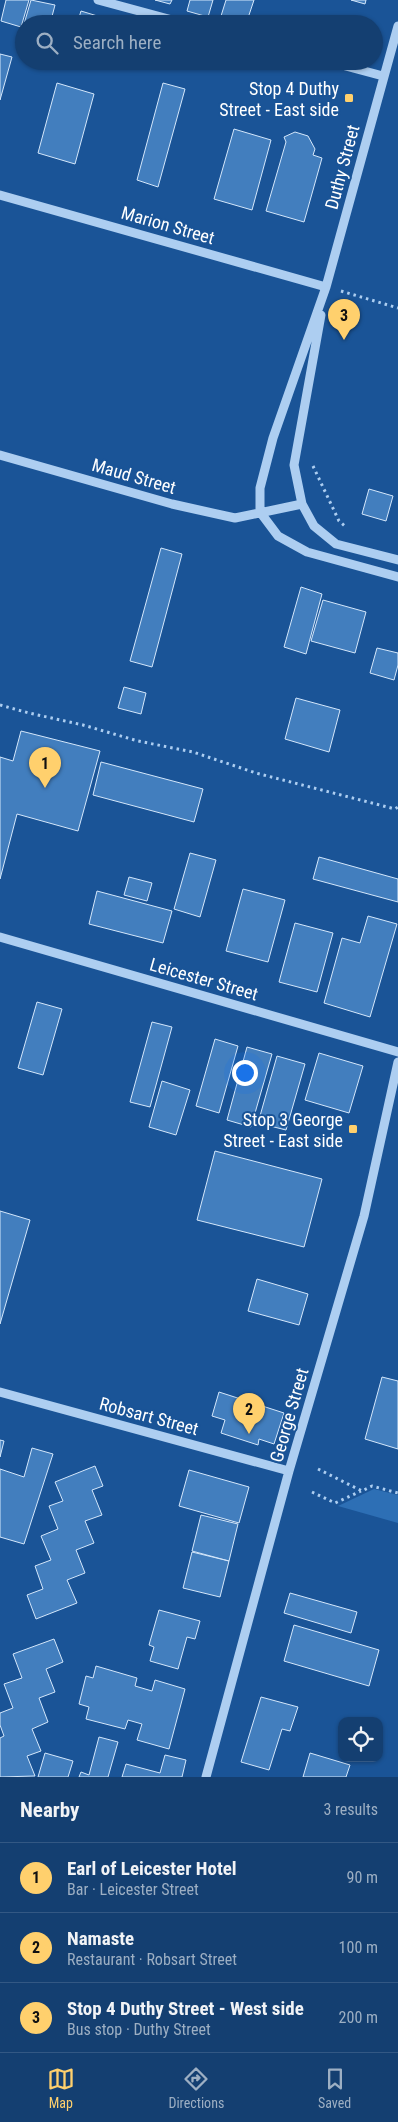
<!DOCTYPE html>
<html lang="en">
<head>
<meta charset="utf-8">
<style>
	:root { --surface:#143f71; --page:#1d4676; --text:#f1f3f6; --muted:#9dafc3; --line:#335884; --accent:#ffd06d }
	body { margin:0; font-family:"Roboto Condensed",sans-serif; background:var(--page); color:var(--text) }
	.controls { position:absolute; right:15px; bottom:15px; display:grid; overflow:hidden; border-radius:10px; box-shadow:0 1px 4px #0004 }
	.controls button { width:45px; height:45px; display:grid; place-items:center; padding:0; border:0; border-bottom:1px solid var(--line); background:var(--surface); color:var(--text); font:25px sans-serif }
	.you { position:absolute; left:244px; top:1072px; width:18px; height:18px; margin:-12px; border:4px solid #fff; border-radius:50%; background:#1a73e8; box-shadow:0 0 0 8px #1a73e833 }
	.badge { display:grid; place-items:center; width:32px; height:32px; border-radius:50%; background:var(--accent); color:#111; font-size:16px; font-weight:700 }
	.pin { position:absolute; translate:-50% -41px; filter:drop-shadow(0 1px 2px #0008) }
	.pin::after { content:''; position:absolute; top:26px; width:18px; height:15px; background:inherit; clip-path:polygon(0 0,100% 0,50% 100%) }
	.list { margin:0; padding:0; list-style:none }
	h2 { display:flex; justify-content:space-between; align-items:center; height:65px; margin:0; padding:0 20px; font-size:21px }
	h2 small { font-size:16px; font-weight:400; color:var(--muted) }
	.list li { display:grid; grid-template-columns:32px 1fr auto; gap:15px; align-items:center; box-sizing:border-box; height:70px; padding:0 20px; border-top:1px solid var(--line) }
	.list b { display:block; font-size:19px; white-space:nowrap }
	.list p { margin:0; font-size:16px; white-space:nowrap; color:var(--muted) }
	.list em { font-size:16px; font-style:normal; color:var(--muted) }
	.icon { flex:none; width:28px; height:28px; fill:none; stroke:currentColor; stroke-width:2; stroke-linecap:round; stroke-linejoin:round }
	.map { position:relative; flex:none; width:398px; height:1777px; overflow:hidden }
	.search { position:absolute; background:var(--surface); box-shadow:0 1px 4px #0004; left:15px; right:15px; top:15px; height:55px; display:flex; align-items:center; gap:12px; box-sizing:border-box; padding:0 18px; border-radius:28px; color:var(--muted); font-size:19px }
	.sheet { height:275px; background:var(--surface) }
	nav { display:flex; justify-content:space-around; align-items:center; box-sizing:border-box; height:70px; border-top:1px solid var(--line); background:var(--surface); font-size:14px; color:var(--muted) }
	nav a { display:grid; justify-items:center; gap:2px }
	nav .on { color:var(--accent) }
	.map>svg:first-child { display:block }
	.green { fill:#2d6fb5 }
	.building { fill:#427ebe; stroke:#d4e7fb }
	.lines { fill:none; stroke-linecap:round; stroke-linejoin:round }
	.path { stroke:#adcef1; stroke-width:3; stroke-dasharray:2.5 4; stroke-linecap:butt }
	.minor { stroke:#adcef1; stroke-width:9 }
	.poi-dot { fill:#ffd06d; stroke:#1a5497; stroke-width:2 }
	.labels { text-anchor:middle; dominant-baseline:central; stroke-width:4; stroke-linejoin:round; paint-order:stroke }
	.poi-label { font-size:18px; fill:#fff; stroke:#1a5497; text-anchor:end }
	.street-label { font-size:18px; fill:#fff; stroke:#1a5497 }
</style>
</head>
<body>
<div class="map">
<svg width="398" height="1777" viewBox="0 0 398 1777">
	<rect width="100%" height="100%" fill="#1a5497"/>
	<path class="green" d="M374,1489l24,6v28l-60,-17z"/>
	<path class="building" d="M6,0h23l-8,27 -20,-6z
		M31,0l24,5 -5,19h-26z
		M155,0h17l-2,4z
		M190,0h23l-5,17 -21,-6z
		M226,0h28l-8,24 -25,-8z
		M351,0h15l-1,4z
		M81,11l23,7 -2,6h-25z
		M284,16l21,6v2h-23z
		M0,54l12,3 -12,43z
		M57,83l37,11 -19,70 -37,-11z
		M163,83l22,6 -27,98 -21,-7z
		M234,129l37,11 -19,70 -38,-11z
		M295,132l13,4 7,13 -2,6 9,3 -18,64 -38,-11 20,-69 -2,-5z
		M369,489l24,7 -7,25 -24,-7z
		M161,548l21,6 -30,113 -22,-6z
		M301,587l21,7 -16,60 -22,-7z
		M323,600l43,12 -11,41 -44,-12z
		M377,648l21,5v12l-4,15 -24,-7z
		M124,687l22,6 -5,21 -23,-6z
		M296,698l44,12 -11,42 -44,-13z
		M21,731l79,20 -22,80 -61,-17 -17,65v-122l13,4z
		M101,762l102,27 -9,33 -101,-27z
		M190,853l26,7 -16,57 -26,-8z
		M319,857l79,22v23l-85,-23z
		M129,877l23,6 -5,18 -23,-6z
		M243,889l42,11 -17,62 -42,-11z
		M97,891l75,20 -9,32 -74,-19z
		M368,916l29,8 -27,93 -46,-14 18,-65 18,5z
		M295,923l38,10 -16,59 -38,-10z
		M37,1002l25,7 -19,66 -25,-7z
		M152,1022l20,5 -22,80 -20,-5z
		M215,1039l23,7 -19,67 -23,-7z
		M247,1047l25,7 -21,73 -24,-7z
		M319,1053l44,13 -14,47 -44,-13z
		M277,1056l28,8 -19,66 -28,-7z
		M162,1081l28,9 -14,45 -27,-8z
		M215,1151l107,28 -18,68 -107,-27z
		M0,1211l30,9 -30,104z
		M257,1279l51,15 -9,31 -51,-14z
		M382,1377l16,4v68l-33,-10z
		M219,1392l65,21 -10,31 -15,-5 -1,6 -37,-12 4,-13 -13,-4z
		M0,1440l4,1 -4,16z
		M32,1448l21,6 -29,90 -24,-7v-68l24,8z
		M95,1466l8,20 -11,4 10,25 -17,6 9,22 -18,7 9,23 -18,7 10,23 -41,16 -9,-24 16,-6 -8,-23 16,-6 -10,-24 17,-7 -9,-23 14,-5 -8,-19z
		M189,1470l60,17 -10,36 -60,-17z
		M201,1515l37,9 -9,37 -37,-10z
		M192,1552l37,9 -9,36 -37,-9z
		M290,1593l67,19 -6,21 -67,-20z
		M159,1610l41,11 -5,18 -8,-2 -9,32 -28,-8 4,-14 -5,-2z
		M294,1625l85,25 -10,36 -85,-25z
		M54,1639l9,23 -17,7 9,23 -16,6 9,24 -16,7 9,22 -14,5 8,20 -35,1v-39l4,-2 -4,-11v-12l13,-5 -9,-24 18,-6 -9,-24z
		M96,1666l41,12 -2,8 17,5 3,-11 30,9 -16,60 -32,-9 5,-16 -14,-4 -3,9 -39,-10 3,-12 -10,-3 7,-28 7,2z
		M261,1697l37,10 -8,24 -8,-2 -13,41 -28,-8z
		M99,1737l19,5 -10,35h-29l2,-5 8,3z
		M45,1753l28,8 -5,16h-30z
		M310,1753l40,12 -4,12h-43z
		M165,1755l21,5 -4,17h-60l4,-13 34,9z"/>
	<g class="lines">
		<path class="path" d="M341,291l57,17
			M313,466l26,55 8,7
			M0,705l29,8 54,12 55,16 55,11 63,21 139,36 3,-2
			M318,1469l44,22 10,-5 26,7
			M312,1492l23,11 26,-12"/>
		<path class="minor" d="M98,0l89,24
			M327,61l56,15
			M0,195l326,92
			M321,315l-27,150 8,39 12,22 22,18 62,16
			M0,455l172,49 63,14 67,-14
			M260,512v-24l13,-50 53,-151 72,-261
			M260,512l18,24 29,16 91,25
			M0,937l398,115
			M0,1392l289,79
			M206,1777l83,-306 75,-255 34,-154"/>
	</g>
	<g class="poi-dot">
		<rect x="344" y="93" width="10" height="10" rx="2.5"/>
		<rect x="348" y="1124" width="10" height="10" rx="2.5"/>
	</g>
	<g class="labels">
		<g class="poi-label">
			<text x="339" y="88">Stop 4 Duthy<tspan x="339" dy="21">Street - East side</tspan></text>
			<text x="343" y="1119">Stop 3 George<tspan x="343" dy="21">Street - East side</tspan></text>
		</g>
		<g class="street-label">
			<text transform="translate(342 167) rotate(-75)">Duthy Street</text>
			<text transform="translate(168 225) rotate(16)">Marion Street</text>
			<text transform="translate(134 476) rotate(16)">Maud Street</text>
			<text transform="translate(204 979) rotate(16)">Leicester Street</text>
			<text transform="translate(289 1415) rotate(-74)">George Street</text>
			<text transform="translate(149 1416) rotate(15)">Robsart Street</text>
		</g>
	</g>
</svg>
<div class="controls">
<button><svg class="icon" aria-label="locate" viewBox="0 0 24 24"><circle cx="12" cy="12" r="6"/><path d="M12 2v4M12 18v4M2 12h4M18 12h4"/></svg></button>
</div>
<div class="you"></div>
<div class="pin badge" style="left:45px;top:788px">1</div>
<div class="pin badge" style="left:249px;top:1434px">2</div>
<div class="pin badge" style="left:344px;top:340px">3</div>
<div class="search"><svg class="icon" aria-label="search" viewBox="0 0 24 24"><circle cx="10" cy="10" r="6"/><path d="M15 15l6 6"/></svg>Search here</div>
</div>
<section class="sheet">
<h2>Nearby<small>3 results</small></h2>
<ul class="list">
<li><span class="badge">1</span><div><b>Earl of Leicester Hotel</b><p>Bar · Leicester Street</p></div><em>90 m</em></li>
<li><span class="badge">2</span><div><b>Namaste</b><p>Restaurant · Robsart Street</p></div><em>100 m</em></li>
<li><span class="badge">3</span><div><b>Stop 4 Duthy Street - West side</b><p>Bus stop · Duthy Street</p></div><em>200 m</em></li>
</ul>
</section>
<nav>
<a class="on"><svg class="icon" aria-label="map" viewBox="0 0 24 24"><path d="M3 6l6-2 6 2 6-2v14l-6 2-6-2-6 2zM9 4v14M15 6v14"/></svg>Map</a>
<a><svg class="icon" aria-label="directions" viewBox="0 0 24 24"><path d="M12 3l9 9-9 9-9-9zM9 14v-3h6M13 9l2 2-2 2"/></svg>Directions</a>
<a><svg class="icon" aria-label="saved" viewBox="0 0 24 24"><path d="M7 4h10v16l-5-4-5 4z"/></svg>Saved</a>
</nav>
</body>
</html>
